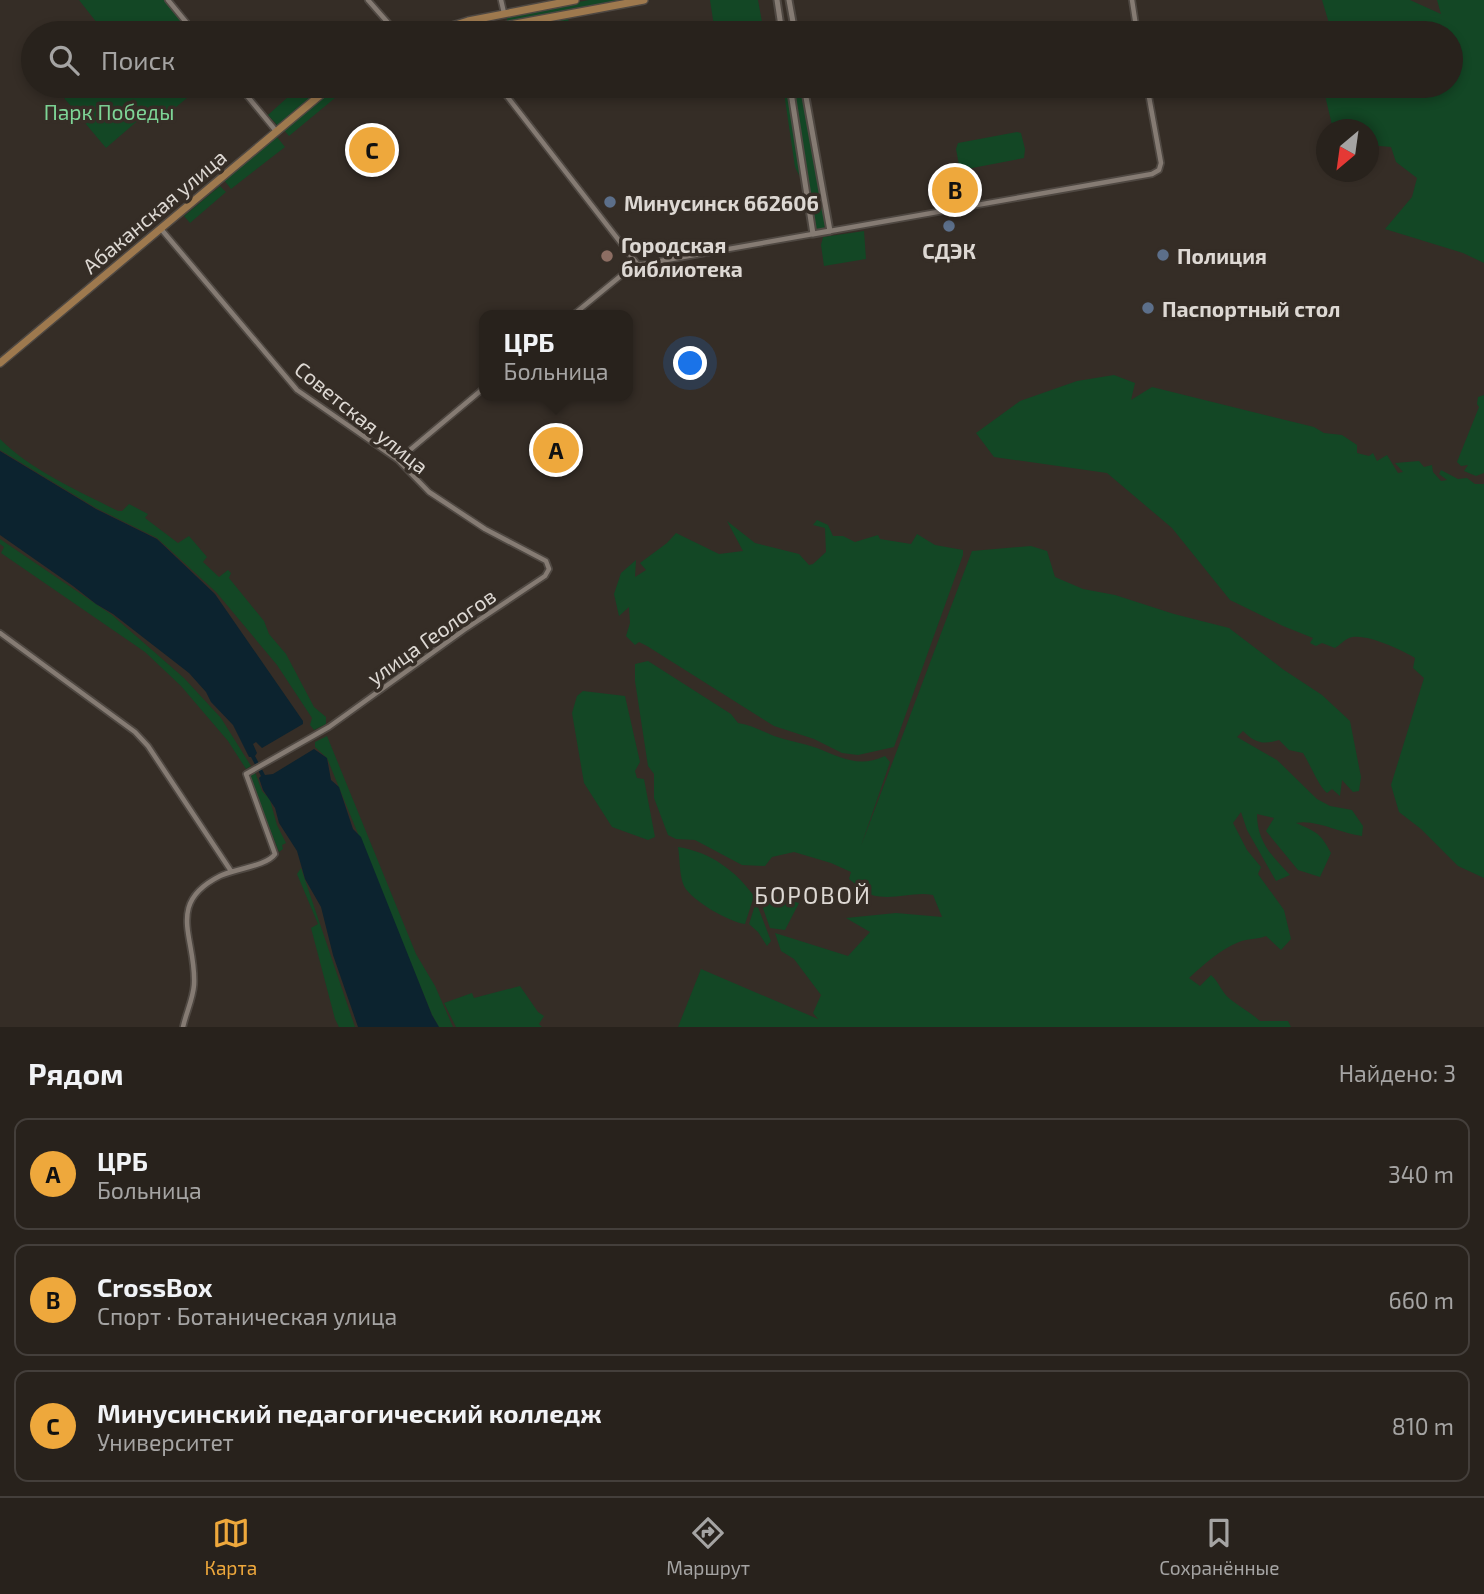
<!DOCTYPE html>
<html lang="ru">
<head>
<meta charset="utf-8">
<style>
	:root { --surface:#28221c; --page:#342f29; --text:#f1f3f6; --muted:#a5a4a3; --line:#443f3b; --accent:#eea83c }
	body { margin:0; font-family:"Exo 2",sans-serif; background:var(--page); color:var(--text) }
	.compass { position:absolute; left:1316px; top:119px; width:63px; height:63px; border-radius:50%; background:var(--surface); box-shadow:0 4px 10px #0003; rotate:209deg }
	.you { position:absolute; left:691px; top:364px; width:24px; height:24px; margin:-18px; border:5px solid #fff; border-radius:50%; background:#1a73e8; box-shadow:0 0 0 10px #1a73e833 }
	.badge { display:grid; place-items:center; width:46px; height:46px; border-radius:50%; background:var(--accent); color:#111; font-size:23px; font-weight:700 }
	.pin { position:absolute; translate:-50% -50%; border:4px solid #fff; box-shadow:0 2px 7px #0006 }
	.popup { position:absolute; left:479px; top:310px; width:154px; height:91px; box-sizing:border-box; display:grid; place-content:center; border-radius:14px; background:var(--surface); filter:drop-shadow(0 2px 5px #0005); font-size:23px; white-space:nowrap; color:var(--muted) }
	.popup b { font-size:26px; color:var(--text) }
	.popup::after { content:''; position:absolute; left:50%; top:100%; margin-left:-14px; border:14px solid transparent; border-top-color:var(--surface) }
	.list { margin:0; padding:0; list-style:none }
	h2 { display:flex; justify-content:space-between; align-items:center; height:91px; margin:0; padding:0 28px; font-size:30px }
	h2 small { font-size:23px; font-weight:400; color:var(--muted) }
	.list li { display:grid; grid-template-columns:46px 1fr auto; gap:21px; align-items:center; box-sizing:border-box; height:112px; margin:0 14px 14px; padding:0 14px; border:2px solid var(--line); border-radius:14px }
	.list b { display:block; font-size:26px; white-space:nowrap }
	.list p { margin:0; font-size:23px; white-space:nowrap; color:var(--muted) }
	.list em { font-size:23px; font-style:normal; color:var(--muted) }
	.icon { flex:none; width:38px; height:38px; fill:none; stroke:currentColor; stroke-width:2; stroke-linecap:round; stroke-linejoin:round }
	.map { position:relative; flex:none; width:1484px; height:1027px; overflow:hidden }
	.search { position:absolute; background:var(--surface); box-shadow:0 4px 10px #0003; left:21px; right:21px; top:21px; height:77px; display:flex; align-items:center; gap:18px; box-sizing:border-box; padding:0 24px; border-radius:38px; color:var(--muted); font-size:26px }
	.sheet { height:469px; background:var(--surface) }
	nav { display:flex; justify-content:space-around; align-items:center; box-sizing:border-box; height:98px; border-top:2px solid var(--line); background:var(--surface); font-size:19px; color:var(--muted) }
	nav a { display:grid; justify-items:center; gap:4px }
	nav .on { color:var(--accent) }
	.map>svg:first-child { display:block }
	.green { fill:#134725 }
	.water { fill:#0c232f }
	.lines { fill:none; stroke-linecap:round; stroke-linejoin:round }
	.tertiary-casing { stroke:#4f4842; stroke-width:8 }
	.secondary-casing { stroke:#4f4842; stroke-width:9 }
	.primary-casing { stroke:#4f4842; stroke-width:10 }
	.tertiary { stroke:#857b73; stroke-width:4.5 }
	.secondary { stroke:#857b73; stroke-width:5 }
	.primary { stroke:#9e794e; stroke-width:7 }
	.service-dot { fill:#5c6f8a; stroke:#352d26; stroke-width:2.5 }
	.education-dot { fill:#8d6e63; stroke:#352d26; stroke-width:2.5 }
	.labels { text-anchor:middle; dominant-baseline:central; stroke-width:7; stroke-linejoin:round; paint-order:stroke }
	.park-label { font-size:21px; fill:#7ed596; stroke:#352d26 }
	.poi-label { font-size:21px; font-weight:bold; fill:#ddd8d3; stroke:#352d26; text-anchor:start }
	.street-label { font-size:21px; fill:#ddd8d3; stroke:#352d26 }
	.neighbourhood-label { font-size:23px; letter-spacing:2px; fill:#ddd8d3; stroke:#352d26 }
</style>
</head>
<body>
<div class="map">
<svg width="1484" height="1027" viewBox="0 0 1484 1027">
	<rect width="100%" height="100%" fill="#352d26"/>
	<path class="green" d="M79,0h85l28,33h-87z
		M589,0h41l-123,22v-7z
		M710,0h48l6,33h-49z
		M1322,0h88l31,14 -4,-14h47v263l-21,-10 -78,-24 27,-32 5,-19 -21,-16 -5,-15 -22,-2 -1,-15 -35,-1 -10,-42 128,-1v-53h-119z
		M568,17l1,7 -4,5 1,4h-43l8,-1v-7z
		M54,86h133l6,7 -35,29 -9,-11 -43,37z
		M300,86h26l-47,41 -11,-12z
		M783,86h4l15,95 -7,-14z
		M791,86h11l24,138 -3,6h-5l-5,-5z
		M336,87l5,6 -52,43 -5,-6z
		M1017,132l4,1 4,16 -1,9 -57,11 -8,-4 -3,-16 2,-6z
		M277,137l8,10 -54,42 -7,-9z
		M220,186l6,6 -36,31 -6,-7z
		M864,231l2,28 -42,7 -3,-21 2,-8z
		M1114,375l21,8 -4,17 21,-13 162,40 10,6 18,2 15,10v8l12,3 4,-3 4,8 10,-6 11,18 5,-1 -8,-9 24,-2 5,6 8,-2 1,7 8,9 6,-1 -8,-6 2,-4 17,9 9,-1 8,6h9v394l-26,-12 -37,-37 -22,-17 -8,-27 33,-107 -11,-10 2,-10c-13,-8 -51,-26 -66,-20 -5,2 -9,7 -14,10l-13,-5 -6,3 -6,-3 3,-5 -30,-12 -53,-26 -58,-72 -65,-55 -113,-16 -18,-24 44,-32 57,-20z
		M1484,395v78l-8,3 -12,-5 4,-6 -7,1 -4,-4 22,-55 -2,-3 1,-7z
		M0,439c32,32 77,51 118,72h4l7,-7 19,10 -3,4 33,25 11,-7 18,21 -4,5 16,15 9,-7 3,3 -2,5 35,43 5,13 17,20 28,53 12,10v7l-12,6 -4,-5 2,-7 -35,-53 -61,-73 -59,-54 -61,-30 -96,-58z
		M817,520l11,5 5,11h10l12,6 23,-7 2,4 31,5 6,-10 18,11 28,5v5l-69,192 -36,8 -16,-2 -28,-14 -40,-13 -127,-80 -8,-4 -4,3 -9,-9 4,-13 -1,-16 -10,9 -5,-22 7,-21 15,-13 -1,17 11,-7 -6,-7 27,-20 9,-10 43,21 24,-3 -16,-30 28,22 44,11 10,11 4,-1 13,-12 -1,-24 -12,-3z
		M0,539l112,76 72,63 37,40 30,48 -5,3 -18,-28 -47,-55 -36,-34 -144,-99 3,-6 -4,-3z
		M1031,546l16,5 8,26 28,12 32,6 59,19 55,14 55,42 38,25 28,26 11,56 -2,14 -6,1 -11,-12 -2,16 -8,-7 -5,4c-8,-6 -17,-29 -24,-40l-14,-3 -10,-10c-16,5 -24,3 -36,-9l-6,6 40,23 40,39 13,7 22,4 11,16 -1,10c-21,-2 -45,-17 -66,-13 20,9 24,9 35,30l-11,24 -22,-7 -32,-39 8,-13 -17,-4c0,28 15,42 33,61l-14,6 -29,-51 -6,-18 -8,11 14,27 14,17 -3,7 26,36 7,29 -10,11 -15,-14c-9,4 -18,2 -27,6 -18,7 -36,23 -50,36l11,8 11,-11c8,7 11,18 19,24 10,8 20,13 30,22h28l3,6h-613l23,-58 117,50 -5,-6 8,-18 -27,-36 -13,-8 -6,-18 73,23 22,-24 -24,-14 50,-5 46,4 -9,-22c-20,-4 -40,6 -61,0 -8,-3 -16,-11 -23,-16l2,-7 -20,-9 -37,-11 -22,5 -7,9 -23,-1 -47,-25 -19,-1 -8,-4 -14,-37v-24l-6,-8 -13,-85v-17l13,-3 83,53 7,9c14,2 23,8 36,13 14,5 29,7 43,12 25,10 42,20 68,8l5,6 -29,84 111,-295z
		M583,691l42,5 15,66 -5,9 2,7 7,1 11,58 -7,3 -36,-13 -28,-44 -12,-70 5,-17z
		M327,736l89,218 19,32 18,41h-14l-7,-12 -105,-257 -12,-11v-5z
		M255,772l7,19 8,9 7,25 9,18 -4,2 1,4 -4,3 -30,-76z
		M678,847c32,5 57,23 76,49l-9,28c-16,-2 -53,-23 -61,-38 -5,-11 -4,-28 -6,-39z
		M301,868l54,159h-16l-4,-8 -24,-91 7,-4 -21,-50z
		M772,896l27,7 -14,27 -15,-2 -11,-31z
		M756,902l15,39 -4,5 -9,-14 -9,-8z
		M520,986l18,26 6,4 -5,8 3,3h-86l-12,-24 28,-10 2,5z"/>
	<path class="water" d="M0,451l96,58 61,30 58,55 88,127v3l-41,24 -6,-6 -3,2 4,9 -2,3 10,19 8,-1 41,-25 13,9 4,22 8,7 14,42 8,8 71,178 7,12h-81l-25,-72 -12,-48 -16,-28 -8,-28 -18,-28 -4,-15 -12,-18 -4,-12 2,-2 -10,-19h-2l-16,-32 -22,-23 -5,-10 -17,-19 -76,-59 -17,-10 -23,-18 -73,-51z"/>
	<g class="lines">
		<defs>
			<path id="tertiary" d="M168,0l27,33
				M368,0l29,33
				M501,0l3,13
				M1132,0l5,33
				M239,86l37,45
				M499,86l139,179
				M161,229l136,161 101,70 31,32 56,37 61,32 3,8 -4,7 -81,54 -135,97 -83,47 29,80c-8,12 -41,15 -55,22 -56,28 -23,63 -26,109 -1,14 -8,28 -11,42
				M830,231l322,-57 7,-4 2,-7 -14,-77
				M573,315l50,-41 15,-9 175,-31
				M398,460l86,-72
				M0,633l135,99 13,14 83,125"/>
			<path id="secondary" d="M777,0l5,33
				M789,0l6,33
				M790,86l23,148 17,-3 -26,-145"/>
			<path id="primary" d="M430,33l38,-12 107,-21
				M467,33l177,-33
				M0,363l331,-277"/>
		</defs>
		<use href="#tertiary" class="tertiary-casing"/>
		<use href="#secondary" class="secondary-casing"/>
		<use href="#primary" class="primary-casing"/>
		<use href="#tertiary" class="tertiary"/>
		<use href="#secondary" class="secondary"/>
		<use href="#primary" class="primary"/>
	</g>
	<g class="service-dot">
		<circle cx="610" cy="202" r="7"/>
		<circle cx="949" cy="226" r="7"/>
		<circle cx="1163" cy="255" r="7"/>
		<circle cx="1148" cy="308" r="7"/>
	</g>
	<circle class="education-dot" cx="607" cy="256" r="7"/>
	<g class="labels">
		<g class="park-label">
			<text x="109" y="111">Парк Победы</text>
		</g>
		<g class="poi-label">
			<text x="624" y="202">Минусинск 662606</text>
			<text x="621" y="244">Городская<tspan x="621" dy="24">библиотека</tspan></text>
			<text x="949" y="250" text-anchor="middle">СДЭК</text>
			<text x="1177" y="255">Полиция</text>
			<text x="1162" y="308">Паспортный стол</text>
		</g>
		<g class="street-label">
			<text transform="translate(154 211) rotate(-40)">Абаканская улица</text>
			<text transform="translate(362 417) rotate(39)">Советская улица</text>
			<text transform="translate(431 636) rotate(-35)">улица Геологов</text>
		</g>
		<g class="neighbourhood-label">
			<text x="813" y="895">БОРОВОЙ</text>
		</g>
	</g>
</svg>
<svg class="compass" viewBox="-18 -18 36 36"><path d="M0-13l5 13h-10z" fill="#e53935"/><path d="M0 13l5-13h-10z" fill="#a5a4a3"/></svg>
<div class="you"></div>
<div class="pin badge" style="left:556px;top:450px">A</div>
<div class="popup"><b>ЦРБ</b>Больница</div>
<div class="pin badge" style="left:955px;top:190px">B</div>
<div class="pin badge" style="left:372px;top:150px">C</div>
<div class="search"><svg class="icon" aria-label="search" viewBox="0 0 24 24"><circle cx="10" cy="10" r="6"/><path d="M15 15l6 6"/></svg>Поиск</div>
</div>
<section class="sheet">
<h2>Рядом<small>Найдено: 3</small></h2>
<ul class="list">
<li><span class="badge">A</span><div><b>ЦРБ</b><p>Больница</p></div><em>340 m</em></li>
<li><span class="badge">B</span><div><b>CrossBox</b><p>Спорт · Ботаническая улица</p></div><em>660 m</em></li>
<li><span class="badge">C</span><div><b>Минусинский педагогический колледж</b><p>Университет</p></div><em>810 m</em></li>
</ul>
</section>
<nav>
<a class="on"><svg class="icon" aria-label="map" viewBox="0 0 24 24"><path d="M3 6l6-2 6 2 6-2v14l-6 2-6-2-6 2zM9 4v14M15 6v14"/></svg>Карта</a>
<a><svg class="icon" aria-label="directions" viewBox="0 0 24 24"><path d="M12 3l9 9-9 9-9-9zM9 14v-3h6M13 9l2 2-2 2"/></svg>Маршрут</a>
<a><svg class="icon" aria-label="saved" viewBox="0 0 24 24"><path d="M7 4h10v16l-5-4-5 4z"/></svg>Сохранённые</a>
</nav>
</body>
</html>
